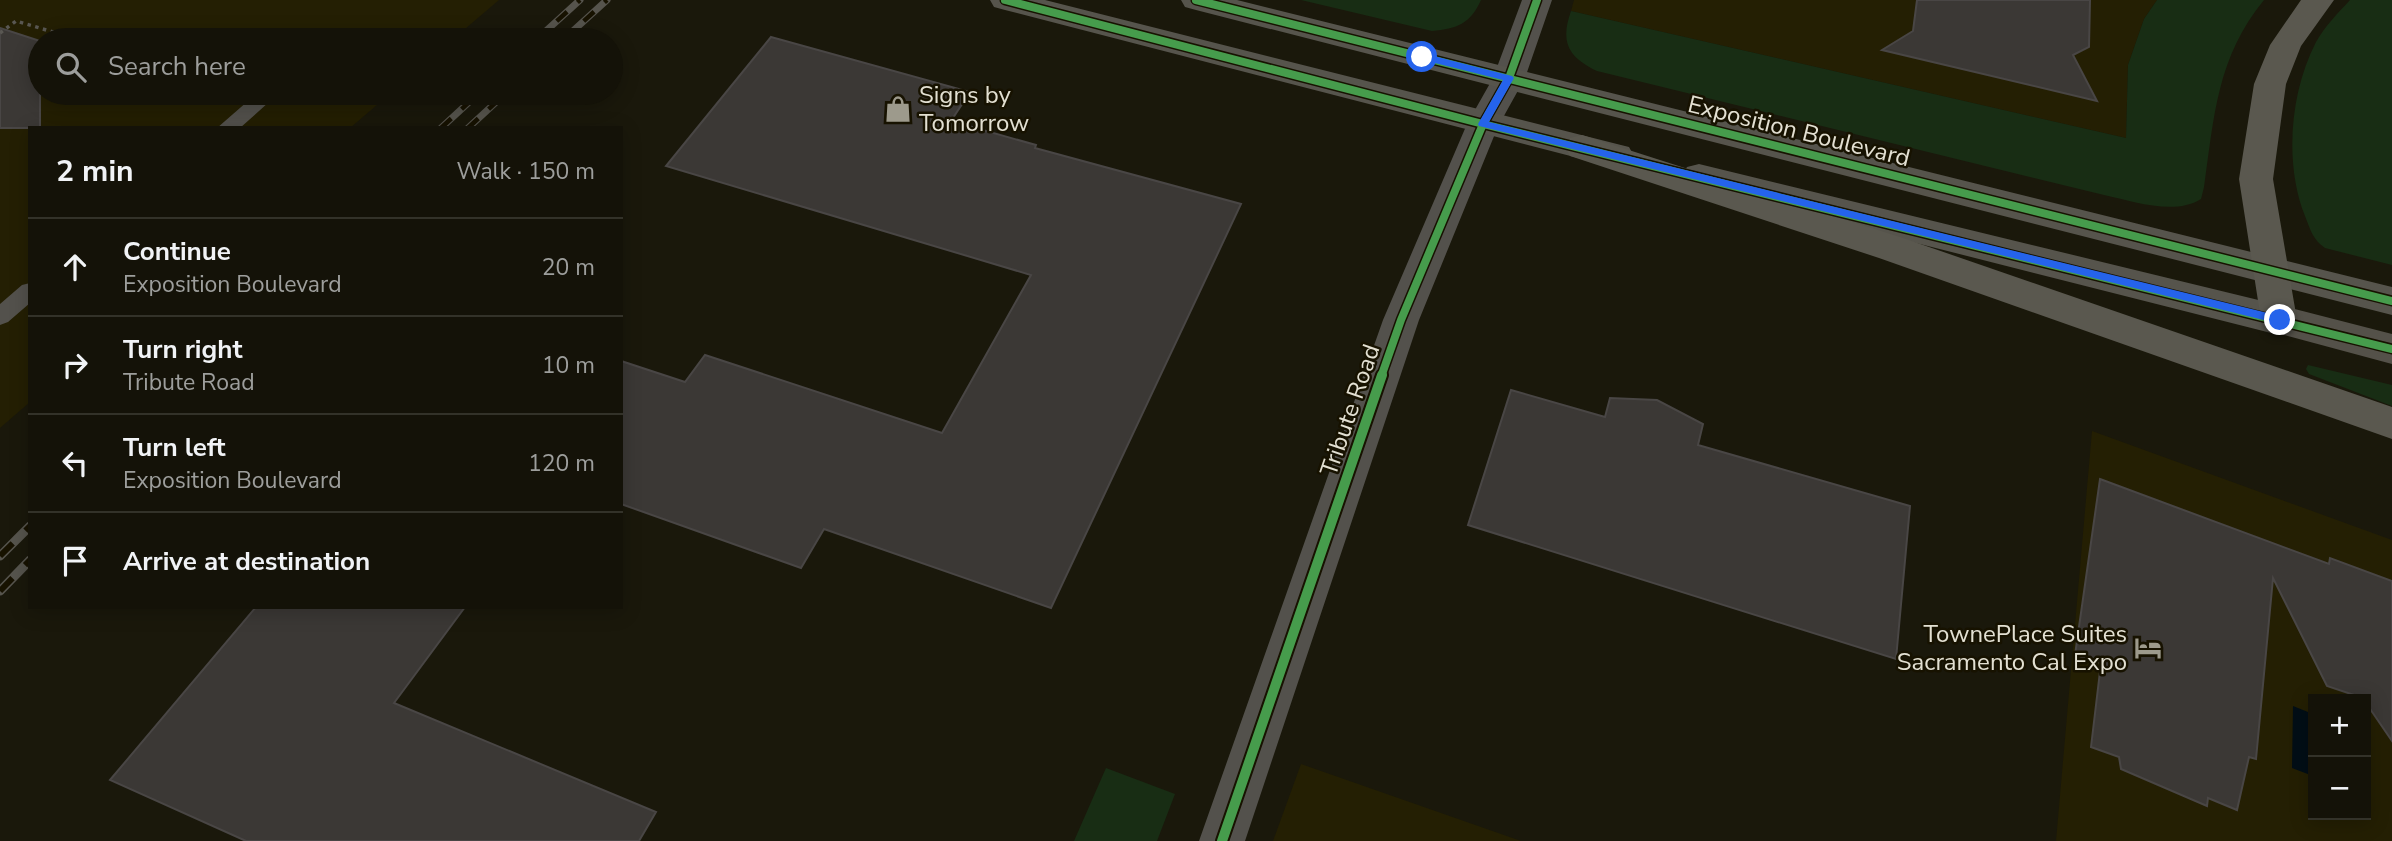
<!DOCTYPE html>
<html lang="en">
<head>
<meta charset="utf-8">
<style>
	:root { --surface:#141208; --page:#212016; --text:#f1f3f6; --muted:#9d9e9c; --line:#333229 }
	body { margin:0; font-family:"Nunito Sans",sans-serif; background:var(--page); color:var(--text) }
	.controls { position:absolute; right:21px; bottom:21px; display:grid; overflow:hidden; border-radius:0px; box-shadow:0 4px 18px #0003 }
	.controls button { width:63px; height:63px; display:grid; place-items:center; padding:0; border:0; border-bottom:2px solid var(--line); background:var(--surface); color:var(--text); font:35px sans-serif }
	.stop { position:absolute; width:21px; height:21px; margin:-16px; border:5px solid #2563eb; border-radius:50%; background:#fff }
	.stop.end { background:#2563eb; border-color:#fff; box-shadow:0 2px 7px #0008 }
	.list { margin:0; padding:0; list-style:none }
	h2 { display:flex; justify-content:space-between; align-items:center; height:91px; margin:0; padding:0 28px; font-size:30px }
	h2 small { font-size:23px; font-weight:400; color:var(--muted) }
	.list li { display:grid; grid-template-columns:46px 1fr auto; gap:21px; align-items:center; box-sizing:border-box; height:98px; padding:0 28px; border-top:2px solid var(--line) }
	.list b { display:block; font-size:26px; white-space:nowrap }
	.list p { margin:0; font-size:23px; white-space:nowrap; color:var(--muted) }
	.list em { font-size:23px; font-style:normal; color:var(--muted) }
	.icon { flex:none; width:38px; height:38px; fill:none; stroke:currentColor; stroke-width:2; stroke-linecap:round; stroke-linejoin:round }
	.map { position:relative; flex:none; width:2392px; height:841px; overflow:hidden }
	.search { position:absolute; background:var(--surface); box-shadow:0 4px 18px #0003; left:28px; top:28px; width:595px; height:77px; display:flex; align-items:center; gap:18px; box-sizing:border-box; padding:0 24px; border-radius:38px; color:var(--muted); font-size:26px }
	.panel { position:absolute; background:var(--surface); box-shadow:0 4px 18px #0003; left:28px; top:126px; width:595px; height:483px; border-radius:0px }
	.map>svg:first-child { display:block }
	.built { fill:#241f03; fill-rule:evenodd }
	.green { fill:#182d14 }
	.water { fill:#020e16 }
	.building { fill:#3b3835; stroke:#494645; stroke-width:2 }
	.lines { fill:none; stroke-linecap:round; stroke-linejoin:round }
	.path { stroke:#595752; stroke-width:3.5; stroke-dasharray:3.5 4.5; stroke-linecap:butt }
	.service { fill:#53514c; fill-rule:evenodd }
	.minor { fill:#53514c; fill-rule:evenodd }
	.tertiary { fill:#53514c; fill-rule:evenodd }
	.secondary { fill:#56544c; fill-rule:evenodd }
	.primary { fill:#545149; fill-rule:evenodd }
	.motorway { fill:#5a584f; fill-rule:evenodd }
	.rail-far1-casing { stroke:#56544d; stroke-width:7 }
	.rail-casing { stroke:#56544d; stroke-width:9 }
	.rail-far1 { stroke:#171200; stroke-width:4.5; stroke-dasharray:14; stroke-linecap:butt }
	.rail { stroke:#171200; stroke-width:6; stroke-dasharray:18; stroke-linecap:butt }
	.cycleway-far1-casing { stroke:#171200; stroke-width:11 }
	.cycleway-casing { stroke:#171200; stroke-width:14 }
	.cycleway-far1 { stroke:#469c4c; stroke-width:8 }
	.cycleway { stroke:#469c4c; stroke-width:10 }
	.route { fill:#2563eb }
	.labels { text-anchor:middle; dominant-baseline:central; stroke-width:5; stroke-linejoin:round; paint-order:stroke }
	.poi-label { font-size:24px; fill:#e3e0d2; stroke:#171200; text-anchor:start }
	.street-label { font-size:24px; fill:#e3e0d2; stroke:#171200 }
</style>
</head>
<body>
<div class="map">
<svg width="2392" height="841" viewBox="0 0 2392 841">
	<rect width="100%" height="100%" fill="#1a180b"/>
	<path class="built" d="M0,0h499l-47,40h-412v53h351l-41,35h-320v274l-30,26z
		M1574,0h583l-13,19 -16,46 -2,73 -555,-127z
		M2092,431l300,109v301h-336zM2313,699h53v116h-53z
		M1301,764l220,77h-248z"/>
	<path class="green" d="M1301,0h180c-10,23 -24,29 -49,31z
		M2157,0h107c-47,57 -50,117 -60,187l-3,12c-27,17 -68,2 -97,-4l-507,-124c-29,-14 -37,-29 -26,-60l555,127 2,-73 16,-46z
		M2350,0h42v265l-67,-17c-12,-8 -15,-19 -20,-32 -21,-52 -15,-124 11,-174 9,-16 22,-29 34,-42z
		M2308,365l84,20v21l-83,-32 -3,-5z
		M1106,768l69,26 -18,47h-83z"/>
	<path class="water" d="M2293,706l20,8v62l-21,-8z"/>
	<path class="building" d="M1917,0h173l-1,47 -16,8 24,46 -215,-51 31,-19z
		M0,28l40,13v87h-40z
		M771,37l199,55 -19,29 85,24 -1,3 206,56 -190,404 -227,-79 -23,39 -180,-64v-143l64,21 20,-27 237,78 89,-158 -365,-109z
		M1511,390l94,27 5,-19 47,2 46,24 -5,21 212,61 -14,153 -428,-134z
		M2100,479l229,85 1,-6 62,23v160l-26,-38v-4l-39,-13 -54,-108 -17,181 -7,-2 -12,53 -29,-12 -1,8 -86,-37 -2,-12 -28,-10 10,-84 -26,-8z
		M256,607h209l-71,96 262,109 -17,29h-393l-136,-61z"/>
	<g class="lines">
		<path class="path" d="M0,33l16,-12 54,16"/>
		<path class="service" d="M257,93h22l-39,35h-23z
			M30,283v20l-22,19 -8,3v-21l22,-19z"/>
		<path class="minor" d="M1483,112l12,4 4,8 -80,196 -174,521h-46l184,-521 84,-196 4,-8z"/>
		<path class="tertiary" d="M1522,0h30l-27,78 -30,54 -12,4 -12,-4 -4,-8 26,-46z"/>
		<path class="secondary" d="M990,0h55l572,144 12,3 5,9 -5,9 -12,3 -612,-158 -11,-3z
			M1181,0h56l1155,287v28l-1196,-305 -11,-3z
			M1699,164l580,141 13,5 5,10 -5,10 -13,5 -592,-150 -5,-9 5,-9z"/>
		<path class="primary" d="M2279,305l113,29v30l-126,-34 -5,-10 5,-10z"/>
		<path class="motorway" d="M2301,0h33l-33,46 -15,38 -13,95 24,141 -5,10 -13,5 -13,-5 -5,-10 -22,-141 15,-95 16,-39z
			M1582,135l321,103 489,169v32l-513,-181 -309,-102 -5,-9 5,-9z"/>
		<defs>
			<path id="rail-far1" d="M536,40l44,-40
				M563,40l44,-40
				M441,128l38,-35
				M468,128l38,-35"/>
			<path id="rail" d="M0,556l30,-30
				M0,591l30,-31"/>
		</defs>
		<use href="#rail-far1" class="rail-far1-casing"/>
		<use href="#rail" class="rail-casing"/>
		<use href="#rail-far1" class="rail-far1"/>
		<use href="#rail" class="rail"/>
		<defs>
			<path id="cycleway-far1" d="M1005,0l478,124 909,225
				M1196,0l1196,301
				M1381,377l20,-57 82,-196 26,-46 28,-78"/>
			<path id="cycleway" d="M1222,841l160,-466"/>
		</defs>
		<use href="#cycleway-far1" class="cycleway-far1-casing"/>
		<use href="#cycleway" class="cycleway-casing"/>
		<use href="#cycleway-far1" class="cycleway-far1"/>
		<use href="#cycleway" class="cycleway"/>
	</g>
	<path class="route" d="M1422,53l90,23 2,2 -25,44 791,194 5,4 -5,4 -801,-198 -1,-2 25,-44 -84,-21v-5z"/>
	<defs>
		<symbol id="shop-bare" viewBox="-9 -9 18 18"><path d="M-5-2.5h2.3a2.7 3.5 0 0 1 5.4 0H5L5.5 6h-11ZM-1.5-2.5h3a1.5 2.3 0 0 0-3 0Z" fill="#9d9a8c" stroke="#171200" stroke-width="2.5" paint-order="stroke"/></symbol>
		<symbol id="hotel-bare" viewBox="-9 -9 18 18"><path d="M-6-4.5h1.5V1H6V5H4.5V3h-9V5H-6ZM-4 0a1.8 1.8 0 1 1 3.6 0ZM.5 0V-2.5h3Q6-2.5 6 0Z" fill="#9d9a8c" stroke="#171200" stroke-width="2.5" paint-order="stroke"/></symbol>
	</defs>
	<g fill-rule="evenodd">
		<use href="#shop-bare" x="879" y="90" width="38" height="38"/>
		<use href="#hotel-bare" x="2129" y="629" width="38" height="38"/>
	</g>
	<g class="labels">
		<g class="poi-label">
			<text x="919" y="95">Signs by<tspan x="919" dy="28">Tomorrow</tspan></text>
			<text x="2127" y="634" text-anchor="end">TownePlace Suites<tspan x="2127" dy="28">Sacramento Cal Expo</tspan></text>
		</g>
		<g class="street-label">
			<text transform="translate(1799 131) rotate(14)">Exposition Boulevard</text>
			<text transform="translate(1350 410) rotate(-71)">Tribute Road</text>
		</g>
	</g>
</svg>
<div class="controls">
<button>+</button>
<button>−</button>
</div>
<div class="stop" style="left:1422px;top:57px"></div>
<div class="stop end" style="left:2280px;top:320px"></div>
<div class="search"><svg class="icon" aria-label="search" viewBox="0 0 24 24"><circle cx="10" cy="10" r="6"/><path d="M15 15l6 6"/></svg>Search here</div>
<section class="panel">
<h2>2 min<small>Walk · 150 m</small></h2>
<ul class="list">
<li><svg class="icon" aria-label="ahead" viewBox="0 0 24 24"><path d="M12 20V5M6 11l6-6 6 6"/></svg><div><b>Continue</b><p>Exposition Boulevard</p></div><em>20 m</em></li>
<li><svg class="icon" aria-label="right" viewBox="0 0 24 24"><path d="M7 20v-9h11M14 6l5 5-5 5"/></svg><div><b>Turn right</b><p>Tribute Road</p></div><em>10 m</em></li>
<li><svg class="icon" aria-label="left" viewBox="0 0 24 24"><path d="M17 20v-9H6M10 6l-5 5 5 5"/></svg><div><b>Turn left</b><p>Exposition Boulevard</p></div><em>120 m</em></li>
<li><svg class="icon" aria-label="arrive" viewBox="0 0 24 24"><path d="M6 21V4h12l-3 4 3 4H6"/></svg><div><b>Arrive at destination</b></div></li>
</ul>
</section>
</div>
</body>
</html>
